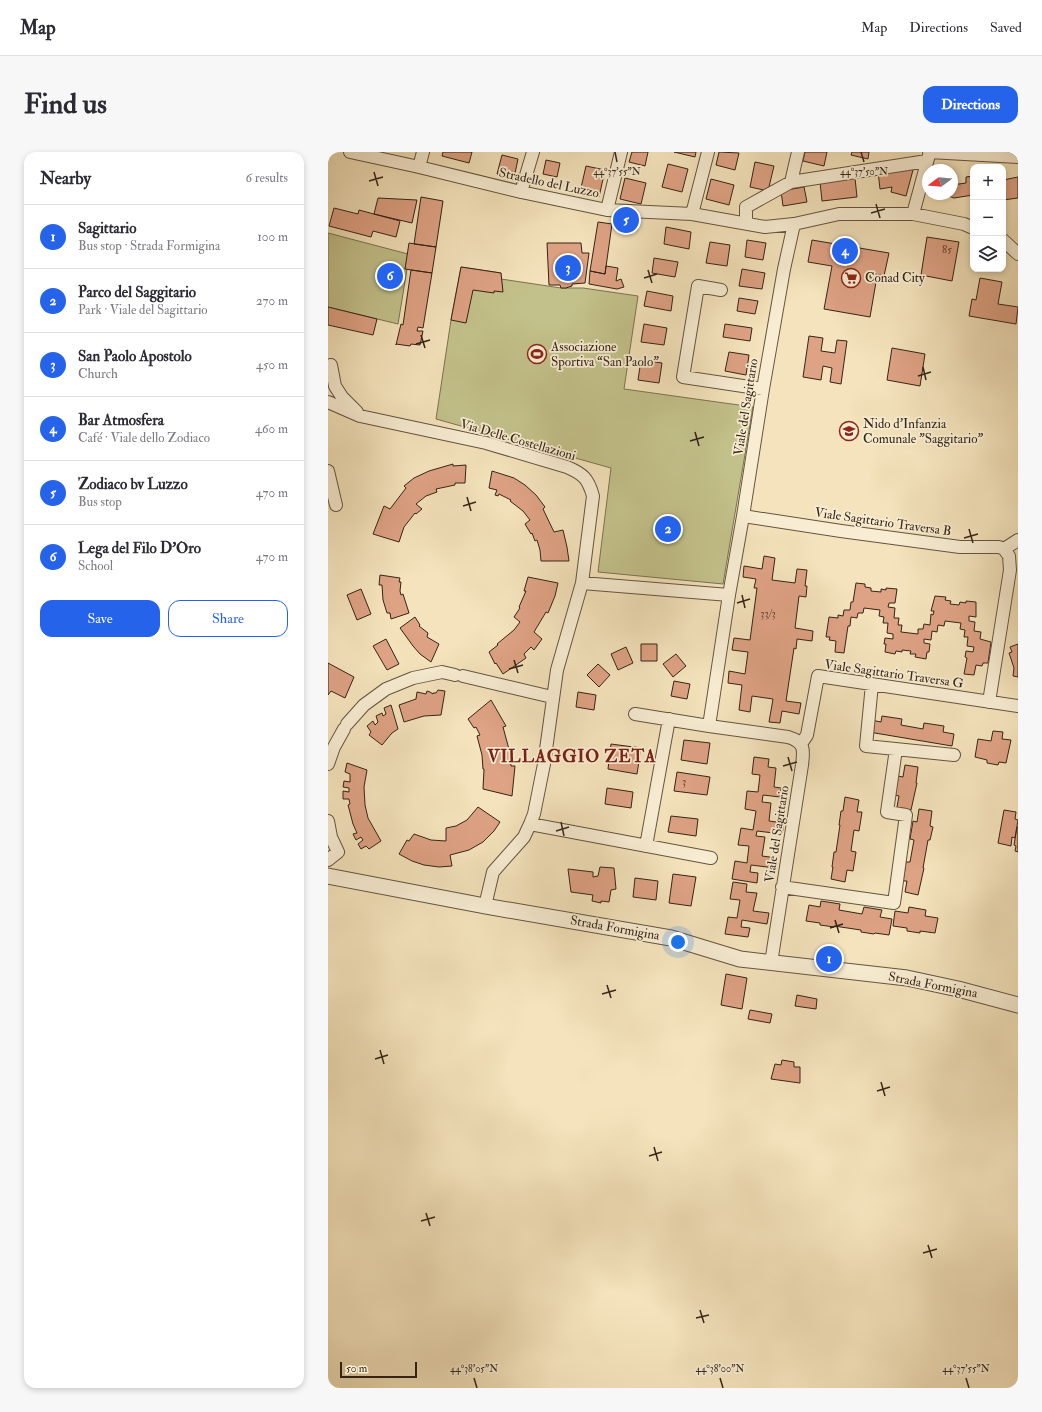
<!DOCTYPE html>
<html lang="en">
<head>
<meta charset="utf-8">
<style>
	:root { --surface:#fff; --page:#f7f7f7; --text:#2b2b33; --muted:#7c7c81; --line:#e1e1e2; --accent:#2563eb }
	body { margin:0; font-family:"IM FELL Double Pica",serif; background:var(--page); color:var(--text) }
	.controls { position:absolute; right:12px; top:12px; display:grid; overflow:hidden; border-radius:8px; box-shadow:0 2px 6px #0003 }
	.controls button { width:36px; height:36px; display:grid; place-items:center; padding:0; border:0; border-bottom:1px solid var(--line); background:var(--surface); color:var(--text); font:20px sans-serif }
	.compass { position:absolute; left:594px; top:12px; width:36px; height:36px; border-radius:50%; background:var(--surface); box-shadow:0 2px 6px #0003; rotate:254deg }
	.scale { position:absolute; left:12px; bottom:10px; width:77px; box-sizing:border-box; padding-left:4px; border:2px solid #352416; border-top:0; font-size:11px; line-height:14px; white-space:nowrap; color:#352416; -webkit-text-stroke:3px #f8edd3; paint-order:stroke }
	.you { position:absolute; left:350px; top:790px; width:14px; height:14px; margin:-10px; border:3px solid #fff; border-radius:50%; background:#1a73e8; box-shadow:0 0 0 6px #1a73e833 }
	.badge { display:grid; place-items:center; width:26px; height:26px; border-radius:50%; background:var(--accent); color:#fff; font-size:13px; font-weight:700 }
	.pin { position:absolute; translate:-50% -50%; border:2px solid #fff; box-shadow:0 1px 4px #0006 }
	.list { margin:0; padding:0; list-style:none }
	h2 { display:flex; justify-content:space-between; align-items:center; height:52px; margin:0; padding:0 16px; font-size:17px }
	h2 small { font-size:13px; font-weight:400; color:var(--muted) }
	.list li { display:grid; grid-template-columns:26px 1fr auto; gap:12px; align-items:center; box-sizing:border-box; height:64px; padding:0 16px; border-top:1px solid var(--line) }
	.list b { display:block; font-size:15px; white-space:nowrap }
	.list p { margin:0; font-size:13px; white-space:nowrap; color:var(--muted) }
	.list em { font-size:13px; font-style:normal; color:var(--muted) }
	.actions { display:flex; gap:8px; padding:12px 16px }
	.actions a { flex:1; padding:9px 0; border:1px solid var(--accent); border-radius:12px; text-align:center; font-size:14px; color:var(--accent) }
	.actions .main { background:var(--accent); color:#fff }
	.icon { flex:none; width:22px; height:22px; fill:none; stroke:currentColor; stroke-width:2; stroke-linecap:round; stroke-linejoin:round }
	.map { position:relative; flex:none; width:690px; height:1236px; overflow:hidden; border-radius:12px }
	header { display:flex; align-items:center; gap:24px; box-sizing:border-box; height:56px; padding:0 20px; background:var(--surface); border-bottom:1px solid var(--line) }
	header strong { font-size:19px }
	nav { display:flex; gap:22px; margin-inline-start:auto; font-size:14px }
	.intro { display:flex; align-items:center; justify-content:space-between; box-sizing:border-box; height:96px; padding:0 24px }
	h1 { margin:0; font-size:28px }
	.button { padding:10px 18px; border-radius:12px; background:var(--accent); color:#fff; font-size:14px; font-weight:700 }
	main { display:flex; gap:24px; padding:0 24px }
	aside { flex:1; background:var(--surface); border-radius:12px; box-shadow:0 2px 6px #0003 }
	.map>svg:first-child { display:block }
	.green { fill:#c3c18b; stroke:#7c7250 }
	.building { fill:#dea284; stroke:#352416 }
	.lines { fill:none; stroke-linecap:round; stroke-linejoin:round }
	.minor-casing { stroke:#655440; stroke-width:14 }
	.tertiary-casing { stroke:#655440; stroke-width:17 }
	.minor { stroke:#f8edd3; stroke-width:12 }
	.tertiary { stroke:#f8edd3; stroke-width:15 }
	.ticks { fill:none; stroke:#352416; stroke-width:1.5 }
	.labels { text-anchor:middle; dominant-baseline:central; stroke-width:3.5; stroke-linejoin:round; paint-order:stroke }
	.number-label { font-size:11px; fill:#5f4432 }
	.street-label { font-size:13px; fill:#352416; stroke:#f8edd3 }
	.poi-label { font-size:13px; fill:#352416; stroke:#f8edd3; text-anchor:start }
	.district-label { font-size:17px; font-weight:bold; letter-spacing:1px; fill:#7a1f14; stroke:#f8edd3 }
	.ticks-label { font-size:10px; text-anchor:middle; fill:#352416; stroke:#f8edd3; stroke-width:3.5; stroke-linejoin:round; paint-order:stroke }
</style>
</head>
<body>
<header>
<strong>Map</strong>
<nav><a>Map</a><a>Directions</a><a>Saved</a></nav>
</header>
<div class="intro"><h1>Find us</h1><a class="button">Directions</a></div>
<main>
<aside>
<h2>Nearby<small>6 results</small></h2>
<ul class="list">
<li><span class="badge">1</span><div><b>Sagittario</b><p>Bus stop · Strada Formigina</p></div><em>100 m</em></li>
<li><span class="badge">2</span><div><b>Parco del Saggitario</b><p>Park · Viale del Sagittario</p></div><em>270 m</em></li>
<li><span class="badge">3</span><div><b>San Paolo Apostolo</b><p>Church</p></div><em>450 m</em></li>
<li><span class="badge">4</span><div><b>Bar Atmosfera</b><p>Café · Viale dello Zodiaco</p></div><em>460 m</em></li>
<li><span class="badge">5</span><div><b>Zodiaco bv Luzzo</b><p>Bus stop</p></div><em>470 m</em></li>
<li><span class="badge">6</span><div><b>Lega del Filo D'Oro</b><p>School</p></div><em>470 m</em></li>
</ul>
<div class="actions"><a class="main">Save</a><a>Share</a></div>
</aside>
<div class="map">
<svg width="690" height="1236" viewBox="0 0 690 1236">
	<rect width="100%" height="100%" fill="#f4e3bc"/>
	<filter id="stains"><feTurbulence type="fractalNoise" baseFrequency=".005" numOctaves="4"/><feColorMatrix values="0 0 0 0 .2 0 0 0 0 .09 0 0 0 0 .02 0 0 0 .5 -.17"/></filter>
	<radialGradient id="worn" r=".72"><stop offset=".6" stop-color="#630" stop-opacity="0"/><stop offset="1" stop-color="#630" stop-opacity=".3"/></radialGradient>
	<path class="green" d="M0,81l80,21 -3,15h2l-9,55 -70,-17z
		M133,115l40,6v6l60,9h22l55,8 -14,93 129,18 -30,177 -125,-12 13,-104 -175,-49 15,-99z"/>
	<path class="building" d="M115,0h29l-3,11 -27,-7z
		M304,0h16l-3,14 -16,-4z
		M346,0h22l-1,5z
		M391,0l20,1 -4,17 -19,-5z
		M477,0h22l-3,14 -21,-5z
		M524,0h17l-1,7 -17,-4z
		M174,3l16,4 -4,19 -17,-4z
		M218,8l14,3 -3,14 -14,-3z
		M427,10l19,4 -6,25 -18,-4z
		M340,12l20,5 -6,23 -20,-5z
		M258,14l19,4 -6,27 -19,-5z
		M578,16l7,2 -7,26 -15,-4 1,-5 -12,2 -2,-18z
		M645,24v19l-19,3 -8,-3 -4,1 -7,-2h17v-9l14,-2v-6z
		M690,25v21l-15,2v-20z
		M297,26l21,5 -5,21 -21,-5z
		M527,26l2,19 -35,4 -2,-19z
		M383,27l23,6 -5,20 -23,-6z
		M476,35l3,15 -24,4 -2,-15z
		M93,45l22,4 -7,46 -22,-3z
		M50,46l39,2 -5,23 -38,-9z
		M6,56l24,6 1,-4 41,11 -4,16 -23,-6 -2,6 -42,-11z
		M270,70l14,2 -7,50 -15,-3z
		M338,75l25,5 -2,17 -25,-5z
		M599,85l32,5 -7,39 -31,-6z
		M419,88l19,3 -3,17 -18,-3z
		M484,88l77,13 -5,23 -14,-3v4l4,2 2,3 -6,35 -46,-8 8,-43 -24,-4z
		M382,90l20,3 -3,21 -21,-3z
		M81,91l27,4 -4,26 -27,-4z
		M219,91h34l1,10h7l-4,30 -13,1v2l-6,2h-5l-1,-3h-11z
		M326,106l24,4 -3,15 -23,-4z
		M278,114l12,2 -2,13 5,-2 3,8 -7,2 -28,-5 1,-13 15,3z
		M133,115l40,6 2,19 -9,-1v2l-21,-3 -7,33 -15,-3z
		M414,117l23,4 -3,16 -23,-3z
		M83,118l21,3 -9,55 -5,-1 -1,4h6l-3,14 -9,-1 -1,2 -14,-2v1l5,-21 2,1z
		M652,126l22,4 -4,22 20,3 -2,17 -47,-8 3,-17 4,1z
		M319,139l26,5 -2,15 -27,-5z
		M411,146l19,3 -3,13 -18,-3z
		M0,155l49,12 -4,16 -45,-10z
		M316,172l23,4 -3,17 -23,-3z
		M397,172l27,4 -2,13 -27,-4z
		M481,184l14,2 -2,13 14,2 2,-13 10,1 -6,43 -11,-2 2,-14 -9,-2 -2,14 -18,-3z
		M564,196l33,6 -5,32 -33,-6z
		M401,200l20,3 -3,20 -21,-4z
		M313,208l21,3 -3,20 -21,-3z
		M125,312v2l13,-1 -1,18h-10v2l-19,4 1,3 -11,4 -10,8 6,5 -6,5 -1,-1 -11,14 -5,15 -26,-8 11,-28 6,3 16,-21 -2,-2 10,-8 15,-7z
		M164,319l22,7 11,7 11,10 9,12 -2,2 11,23 9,-2 4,17 2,14h-28l-1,-11 -3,-10 -2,1 -3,-8 -1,1 -6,-10 5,-4 -7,-9 -13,-10 1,-1 -12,-6 -1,2 -3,-1 2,-5 -8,-2z
		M436,404l11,2 -3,22 23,3 2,-14 10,1 -2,16h2l-1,11 -7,-1 -4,32 18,3 -1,10 -15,-2 -1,10 -2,-1 -8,53 15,2 -2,11 -17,-3 -2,12 -11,-1 4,-23 -21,-3 -2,16 -11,-2 3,-25 -14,-2 1,-12 16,3 3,-22 -16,-2 2,-12 16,2 7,-52h-3l2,-9 -13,-2 1,-11 18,3z
		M52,423l20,3 -1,4h2l-1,9 1,4 2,-1 6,19 -18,6 -1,-6h-3l-4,-13 -1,-15h-3z
		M200,425l30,6 -3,13 -7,17 -2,-1 -12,20 8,7 -8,11 -3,-3 -7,7 2,4 -23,16 -7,-11 -1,1 -6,-12 9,-7 -1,-1 17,-14 6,-8 -6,-5 6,-9 -1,-1 7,-16h-2z
		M528,431l9,1v3l6,1v3l10,1v-3l5,1v-2l11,1 -2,14h-6l-1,4 7,1 -1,10h5l-1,7h4l-1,7 17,2v-5h5l1,-5 6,1 1,-11 2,1 1,-4h-3l4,-15 11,1 -1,3 6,1 -1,3 9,1 1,-3 6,1v-2l10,1v15l-7,-1v5l6,1 -1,9 7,1 -1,7 11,3 -3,21h-5l-1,3 -6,-1 -2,10 -10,-1 3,-16 -2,-1 1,-6 7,1 1,-5 -7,-1 1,-9h-4l1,-7 -5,-1 1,-6 -16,-2 -1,5 -6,-1 -1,7 -5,-1 -1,9 -7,-1v4l6,1 -1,8h-2l-1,7 -11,-2 1,-3h-6l1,-3 -9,-1v2l-6,-1 -1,3 -10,-2 1,-8h-2l1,-6 8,1v-5l-6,-1 1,-10h-5l1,-6 -5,-1 1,-6 -16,-2 -1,5h-5l-1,5 -6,-1 -1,9h-2l-4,27 -9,-1 1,-11 -7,-1 1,-3h-4l3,-20 9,1v-3l5,1 1,-6h6l1,-8h2z
		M33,437l10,25 -14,6 -10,-25z
		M87,465l5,8 -1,1 9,7 -1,4 12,7 -8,18 -11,-8 -7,-8 -13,-18z
		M58,487l13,25 -12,6 -14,-24z
		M313,492h16v17h-16z
		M690,492v33l-5,-1 1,-8 -5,-15 3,-1 -2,-5z
		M298,495l7,16 -15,7 -7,-16z
		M348,502l10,12 -13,11 -10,-13z
		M0,511l26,14 -9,21 -14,-7 -3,4z
		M270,512l12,11 -11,12 -12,-12z
		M346,529l16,3 -3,15 -16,-3z
		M110,538l7,1 -4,24 -17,1 -20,6 -5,-17 17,-6 1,-7 9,2 1,-3 3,1 3,2v-1h3z
		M250,540l18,3 -2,15 -18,-3z
		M163,548l15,26 -3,1 7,26 1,13h4l-3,30 -29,-7 1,-20h-1l-1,-14 -5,-19 3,-1 -4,-8 -2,1 -6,-9z
		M63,553l7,24 -6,4 -10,12 -13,-10 2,-3 -4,-6 6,-5 2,4 3,-3 -2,-6 6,-3 1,3 3,-2 -2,-6z
		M554,564l20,3 -1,6 22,4 1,-6 20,3 -1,6 11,2 -2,12 -83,-14 2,-12 10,2z
		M665,579l10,1 -1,7 9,1 -5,23 -7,-1 -1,3 -11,-2v-3l-12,-3 3,-18 13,2z
		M356,588l26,3 -3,21 -26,-4z
		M283,592l30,4 -4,26 -29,-5z
		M426,605l15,2 -1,8 8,1 -2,19 7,1 -1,9 -17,-2 -1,7 9,1 -2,18 15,2 -2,11 -25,-3 -1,5 9,1 -3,19 15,2 -2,10 -24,-3 -1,7 8,1 -1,10 -25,-4 3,-18 12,2 2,-17 -11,-1 3,-17 12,2 3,-19 -11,-2 2,-18 11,1 2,-17 -8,-1z
		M19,611l20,7 -3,17 1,18 3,13 13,23 -12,8 -3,-3 -5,3 -3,-5 5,-4 -2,-3 -5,3 -3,-6 4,-1 -4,-9 -5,-19 2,-1 -1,-5h-6v-8l6,1v-4l-6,-1 1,-6 6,1v-8l-5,-2z
		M577,613l13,2 -2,16h1l-6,27 -14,-3 2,-11 -4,-1 3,-19 5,1z
		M349,620l33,5 -3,18 -33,-4z
		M279,636l26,4 -2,16 -26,-4z
		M517,645l14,3 -2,12h5l-3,19 -5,-1 -3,21 5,1 -3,19 -6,-1 -2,12 -14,-3 2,-12h-1l2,-15h2l4,-27h-1l2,-14h2z
		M150,655l22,15 -6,9 -11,11 -14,8 -19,5 2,11 -13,1 -15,-2 -12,-4 -13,-7 8,-14 2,1 5,-7 17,6 15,1v-13l10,-2 11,-6z
		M591,657l13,2 -2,15 3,1 -3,13h-2l-5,28h1l-6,27 -13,-3 2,-11h-4l3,-19h4l4,-22 -4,-1 3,-18 4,1z
		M676,658l12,2 -1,7 3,1 -3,18 -3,-1 -1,9 -13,-3z
		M343,664l27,3 -2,17 -28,-4z
		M689,675h1v25l-3,-1 1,-5 -2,-1z
		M272,715l14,1 2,21 -5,1 -2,12 -8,-1v2l-9,-2 1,-6 -22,-3 -3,-23 25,3v5l5,-1z
		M345,722l23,3 -5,29 -22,-3z
		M307,726l23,3 -2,19 -23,-3z
		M405,730l14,2 -1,8 11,1 -4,18 16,2 -2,11 -25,-4 -1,7 9,1 -2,9 -23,-3 3,-17 9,1 3,-18 -10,-1z
		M493,749l19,3 -1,6 23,4 2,-7 18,3 -2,7 12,2 -3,16 -14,-2 -1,1 -13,-2v-2l-27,-4v1l-14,-2v-2l-14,-2 3,-16 11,2z
		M581,755l17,3 -1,6 13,2 -3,15 -15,-2v2l-13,-2v-3l-14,-2 2,-15 13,2z
		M398,822l21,4 -5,31 -21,-4z
		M469,843l20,4 -1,10 -21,-3z
		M422,858l22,4 -2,9 -22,-4z
		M454,908l12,2v5h6v16l-29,-4 4,-15 6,1z"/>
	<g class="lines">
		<defs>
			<path id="minor" d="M22,0l69,15 102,25 86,18 85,4 73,13 29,-3 45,-10h74l51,10 9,4
				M601,0l89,5
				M91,15l4,-15
				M463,30l7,-30
				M193,40l12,-40
				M279,58l14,-58
				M364,62l16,-62
				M585,62l16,-59
				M418,71v-16l45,-25 136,-21
				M675,88l15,14
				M393,138l-23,-4 -15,91 80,12
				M3,213l4,21 7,11 15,15
				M0,250l32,14 126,27 81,24c16,7 21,11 26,29l-11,87 -25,87 -13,94 -10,50 -4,10 -6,13 -31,35 -8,34
				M0,319l8,34
				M415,364l98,15 119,16h39l5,2 14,-9
				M254,431l147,12
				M135,524l89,21
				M544,532l-6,62 88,9
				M661,550l21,-132 -1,-14 -5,-7
				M307,562l74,12
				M19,572l17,-19 22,-16 27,-11 29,-6 13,3
				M473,592l6,-9 11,-59 200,30
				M0,612l6,-17 10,-18
				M0,669l3,16 7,15 -10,8
				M202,672l181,34
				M318,694l23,-127
				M454,735l112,16 12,-88 -19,-3 9,-63
				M443,811l31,-198c2,-15 3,-23 -14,-28l-79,-11 20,-131 14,-79 20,-127 21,-120 10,-45"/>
			<path id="tertiary" d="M0,724l157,30 186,32 69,21 167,19 51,11 60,16"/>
		</defs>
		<use href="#minor" class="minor-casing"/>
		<use href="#tertiary" class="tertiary-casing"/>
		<use href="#minor" class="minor"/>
		<use href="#tertiary" class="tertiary"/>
	</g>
	<path class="ticks" d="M287,0l2,10M533,0l3,10M46,20l4,14M41,29l14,-4M548,52l4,14M543,61l14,-4M320,118l4,13M316,126l13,-4M93,183l4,13M88,192l14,-4M595,215l3,13M590,224l13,-4M367,280l4,14M362,289l14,-4M139,345l4,14M135,354l13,-4M641,377l4,14M636,386l14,-4M414,443l3,13M409,451l13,-4M186,508l4,13M181,517l14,-4M460,605l4,14M455,614l14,-4M233,670l3,14M228,679l13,-4M507,768l4,13M502,776l13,-4M279,833l4,13M274,842l14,-4M52,898l4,14M47,907l13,-4M553,930l4,14M549,939l13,-4M326,995l4,14M321,1004l13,-4M98,1061l4,13M93,1069l14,-4M600,1093l4,13M595,1101l14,-4M372,1158l4,13M368,1166l13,-3M146,1226l3,10M392,1226l3,10M638,1226l3,10"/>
	<defs>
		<symbol id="supermarket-ring" viewBox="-11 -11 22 22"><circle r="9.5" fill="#f8edd3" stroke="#8f2418" stroke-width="1.5"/><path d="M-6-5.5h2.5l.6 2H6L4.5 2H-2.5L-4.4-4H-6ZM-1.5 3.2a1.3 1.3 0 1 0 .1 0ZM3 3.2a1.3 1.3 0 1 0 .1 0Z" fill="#8f2418"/></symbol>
		<symbol id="stadium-ring" viewBox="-11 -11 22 22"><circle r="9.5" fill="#f8edd3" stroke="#8f2418" stroke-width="1.5"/><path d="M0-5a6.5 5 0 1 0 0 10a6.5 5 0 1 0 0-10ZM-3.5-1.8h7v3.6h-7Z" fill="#8f2418"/></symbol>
		<symbol id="school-ring" viewBox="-11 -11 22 22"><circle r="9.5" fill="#f8edd3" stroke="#8f2418" stroke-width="1.5"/><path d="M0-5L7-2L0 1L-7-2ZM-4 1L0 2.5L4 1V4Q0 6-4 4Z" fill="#8f2418"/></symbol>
	</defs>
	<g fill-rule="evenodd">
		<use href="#supermarket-ring" x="512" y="115" width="22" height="22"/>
		<use href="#stadium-ring" x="198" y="191" width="22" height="22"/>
		<use href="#school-ring" x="510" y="268" width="22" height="22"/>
	</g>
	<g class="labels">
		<g class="number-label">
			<text x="619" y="97">85</text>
			<text x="440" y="461">33/3</text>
			<text x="356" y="629">3</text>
		</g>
		<g class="street-label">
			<text transform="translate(221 31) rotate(12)">Stradello del Luzzo</text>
			<text transform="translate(418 255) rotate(-81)">Viale del Sagittario</text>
			<text transform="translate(190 288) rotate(16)">Via Delle Costellazioni</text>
			<text transform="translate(555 370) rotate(8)">Viale Sagittario Traversa B</text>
			<text transform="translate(566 522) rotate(8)">Viale Sagittario Traversa G</text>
			<text transform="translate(449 682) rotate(-81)">Viale del Sagittario</text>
			<text transform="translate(287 776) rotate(10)">Strada Formigina</text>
			<text transform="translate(605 833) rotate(11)">Strada Formigina</text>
		</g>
		<g class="poi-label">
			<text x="537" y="126">Conad City</text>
			<text x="223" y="195">Associazione<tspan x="223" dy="15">Sportiva “San Paolo”</tspan></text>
			<text x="535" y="272">Nido d'Infanzia<tspan x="535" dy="15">Comunale "Saggitario"</tspan></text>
		</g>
		<g class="district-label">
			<text x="244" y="604">VILLAGGIO ZETA</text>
		</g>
	</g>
	<g class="ticks-label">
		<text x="289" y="23">44°37'55"N</text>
		<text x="536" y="23">44°37'50"N</text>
		<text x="146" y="1220">44°38'05"N</text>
		<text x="392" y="1220">44°38'00"N</text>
		<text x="638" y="1220">44°37'55"N</text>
	</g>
	<rect width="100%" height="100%" filter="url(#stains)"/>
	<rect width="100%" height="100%" fill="url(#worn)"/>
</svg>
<div class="controls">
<button>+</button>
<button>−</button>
<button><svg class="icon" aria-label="layers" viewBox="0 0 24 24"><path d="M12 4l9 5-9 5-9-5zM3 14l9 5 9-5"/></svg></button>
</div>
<svg class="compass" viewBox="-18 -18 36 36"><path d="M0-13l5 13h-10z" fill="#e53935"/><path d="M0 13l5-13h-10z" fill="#7c7c81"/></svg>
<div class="scale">50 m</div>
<div class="you"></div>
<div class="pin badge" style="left:501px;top:807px">1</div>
<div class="pin badge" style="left:340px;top:377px">2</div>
<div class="pin badge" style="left:240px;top:116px">3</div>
<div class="pin badge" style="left:517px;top:99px">4</div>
<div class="pin badge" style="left:298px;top:68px">5</div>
<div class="pin badge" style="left:62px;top:124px">6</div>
</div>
</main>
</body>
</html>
